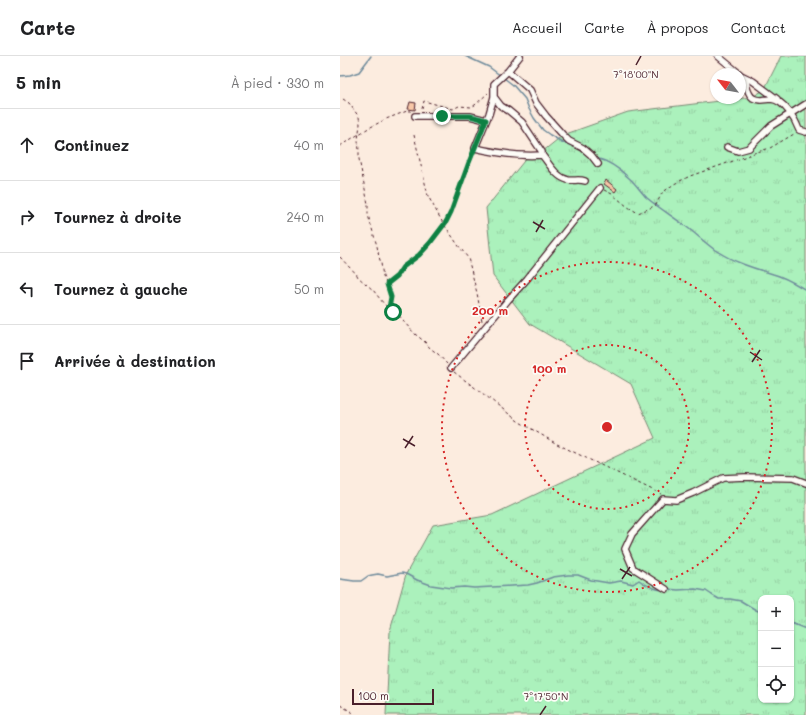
<!DOCTYPE html>
<html lang="fr">
<head>
<meta charset="utf-8">
<style>
	:root { --surface:#fff; --page:#f6f6f6; --text:#202124; --muted:#757577; --line:#e0e0e0 }
	body { margin:0; font-family:Mali,sans-serif; background:var(--page); color:var(--text) }
	.controls { position:absolute; right:12px; bottom:12px; display:grid; overflow:hidden; border-radius:8px; box-shadow:0 1px 3px #0004 }
	.controls button { width:36px; height:36px; display:grid; place-items:center; padding:0; border:0; border-bottom:1px solid var(--line); background:var(--surface); color:var(--text); font:20px sans-serif }
	.compass { position:absolute; left:370px; top:12px; width:36px; height:36px; border-radius:50%; background:var(--surface); box-shadow:0 1px 3px #0004; rotate:301deg }
	.scale { position:absolute; left:12px; bottom:10px; width:82px; box-sizing:border-box; padding-left:4px; border:2px solid #4a1f2b; border-top:0; font-size:11px; line-height:14px; white-space:nowrap; color:#4a1f2b; -webkit-text-stroke:3px #fdfcf7; paint-order:stroke }
	.stop { position:absolute; width:12px; height:12px; margin:-9px; border:3px solid #0b8043; border-radius:50%; background:#fff }
	.stop.end { background:#0b8043; border-color:#fff; box-shadow:0 1px 4px #0008 }
	.list { margin:0; padding:0; list-style:none }
	h2 { display:flex; justify-content:space-between; align-items:center; height:52px; margin:0; padding:0 16px; font-size:17px }
	h2 small { font-size:13px; font-weight:400; color:var(--muted) }
	.list li { display:grid; grid-template-columns:26px 1fr auto; gap:12px; align-items:center; box-sizing:border-box; height:72px; padding:0 16px; border-top:1px solid var(--line) }
	.list b { display:block; font-size:15px; white-space:nowrap }
	.list em { font-size:13px; font-style:normal; color:var(--muted) }
	.icon { flex:none; width:22px; height:22px; fill:none; stroke:currentColor; stroke-width:2; stroke-linecap:round; stroke-linejoin:round }
	.map { position:relative; flex:none; width:466px; height:659px; overflow:hidden }
	header { display:flex; align-items:center; gap:24px; box-sizing:border-box; height:56px; padding:0 20px; background:var(--surface); border-bottom:1px solid var(--line) }
	header strong { font-size:19px }
	nav { display:flex; gap:22px; margin-inline-start:auto; font-size:14px }
	main { display:flex }
	aside { flex:1; background:var(--surface) }
	.map>svg:first-child { display:block }
	.grass { fill:url(#grass-tufts); stroke:#7a8874; fill-rule:evenodd }
	.lines { fill:none; stroke-linecap:round; stroke-linejoin:round }
	.stream { stroke:#6e8a9b; stroke-width:1.5 }
	.building { fill:#f8c7a7; stroke:#4a1f2b }
	.minor-casing { stroke:#4a1f2b; stroke-width:8 }
	.path { stroke:#4a1f2b; stroke-width:1; stroke-dasharray:3 3; stroke-linecap:butt }
	.minor { stroke:#fdfcf7; stroke-width:5.5 }
	.route { stroke:#0b8043; stroke-width:5 }
	.ticks { fill:none; stroke:#4a1f2b; stroke-width:1.5 }
	.ring { fill:none; stroke:#d62828; stroke-width:2; stroke-dasharray:2 4 }
	.ticks-label { font-size:10px; text-anchor:middle; fill:#4a1f2b; stroke:#fdfcf7; stroke-width:3.5; stroke-linejoin:round; paint-order:stroke }
	.centre { fill:#d62828; stroke:#fdfcf7; stroke-width:2 }
	.ring-label { font-size:12px; text-anchor:middle; font-weight:bold; fill:#d62828; stroke:#fdfcf7; stroke-width:3.5; stroke-linejoin:round; paint-order:stroke }
</style>
</head>
<body>
<header>
<strong>Carte</strong>
<nav><a>Accueil</a><a>Carte</a><a>À propos</a><a>Contact</a></nav>
</header>
<main>
<aside>
<h2>5 min<small>À pied · 330 m</small></h2>
<ul class="list">
<li><svg class="icon" aria-label="ahead" viewBox="0 0 24 24"><path d="M12 20V5M6 11l6-6 6 6"/></svg><div><b>Continuez</b></div><em>40 m</em></li>
<li><svg class="icon" aria-label="right" viewBox="0 0 24 24"><path d="M7 20v-9h11M14 6l5 5-5 5"/></svg><div><b>Tournez à droite</b></div><em>240 m</em></li>
<li><svg class="icon" aria-label="left" viewBox="0 0 24 24"><path d="M17 20v-9H6M10 6l-5 5 5 5"/></svg><div><b>Tournez à gauche</b></div><em>50 m</em></li>
<li><svg class="icon" aria-label="arrive" viewBox="0 0 24 24"><path d="M6 21V4h12l-3 4 3 4H6"/></svg><div><b>Arrivée à destination</b></div></li>
</ul>
</aside>
<div class="map">
<svg width="466" height="659" viewBox="0 0 466 659">
	<defs>
		<pattern id="grass-tufts" width="24" height="20" patternUnits="userSpaceOnUse"><rect width="24" height="20" fill="#abf1bc"/><path d="M3 7l-1-3M5 7V3M7 7l1-3M15 17l-1-3M17 17v-4M19 17l1-3" fill="none" stroke="#95cea2"/></pattern>
	</defs>
	<rect width="100%" height="100%" fill="#fcecdf"/>
	<filter id="ink" filterUnits="userSpaceOnUse"><feTurbulence type="fractalNoise" baseFrequency=".025" numOctaves="2"/><feDisplacementMap in="SourceGraphic" scale="8" xChannelSelector="R" yChannelSelector="G"/><feConvolveMatrix kernelMatrix="1 2 1 2 8 2 1 2 1" color-interpolation-filters="sRGB"/></filter>
	<g filter="url(#ink)">
		<path class="grass" d="M441,0h25v659h-420l4,-84 16,-57 27,-49 59,-10 163,-77 -24,-54 -101,-60 -37,-48 -7,-68 42,-52 14,-4 21,-17 65,-23 124,-15 12,-7zM421,542h30v102h-30z"/>
		<g class="lines">
			<path class="stream" d="M125,0l24,11 12,9
				M0,20l10,-1 9,-3 12,-16
				M164,22l9,7 12,14 4,10 5,9 9,12 7,5 12,7 13,5
				M256,102c12,3 24,11 33,20 7,6 12,14 18,20 12,10 25,18 37,27 11,8 20,17 31,25 18,12 38,18 58,24 12,3 23,10 33,16
				M0,523l14,2h7l7,-5 4,-1 6,-1 9,2 15,-3 4,1 11,6 14,5 20,3 13,-1 10,1 54,-3 9,-2 16,-6 15,-2h10l13,5 18,3 12,-2 12,3 6,-4c6,5 17,10 25,10
				M327,533l11,1 17,-1 11,2 6,4 7,4h11l11,2 15,9 5,2
				M451,567l15,6"/>
		</g>
		<path class="building" d="M70,46l6,1 -1,7 -7,-1z
			M266,124l11,9 -2,3 -11,-8z"/>
		<g class="lines">
			<defs>
				<path id="minor" d="M180,0l-12,15 -14,13v13l-5,17 -14,34c22,5 45,9 67,7 8,10 14,22 26,25 6,1 11,-1 17,1
					M378,0l22,18
					M168,15l22,19 6,13 10,13 17,19 6,6 14,7 8,7 7,9
					M400,18c2,2 5,5 6,7 1,1 1,6 1,7 1,3 3,8 6,10 6,4 12,1 18,1 13,1 24,20 28,31l7,2
					M403,20l10,5 24,18
					M154,41l7,9 8,5 13,11 20,30v3
					M75,60h55l16,4
					M387,91l11,4 11,-3 22,-22 35,-22
					M111,312l57,-68 19,-21 73,-91
					M326,533l-33,-21 -8,-19 7,-15 31,-35 13,1 17,-7 30,-15 22,-1 48,1 13,5"/>
			</defs>
			<use href="#minor" class="minor-casing"/>
			<path class="path" d="M3,43l6,4 10,14 1,7 -2,16 1,10v9l9,45v11l9,31 2,11 2,6 2,14 4,7 4,13 -2,11
				M82,53l2,-8 29,8 6,-3 12,1 4,-2 13,-12
				M74,79l14,61 16,29 4,5 10,15 10,13 9,35 5,28
				M0,90l27,-17 19,-10 21,-8h4
				M264,134l8,4 16,13 10,6 10,-4 8,-4 6,-12 12,-9 16,-8 49,-17 15,-6 16,-5 24,-14
				M0,201l11,12 5,4 2,4 15,13 11,14 9,8 6,3 4,6 12,13 10,8 5,6 8,6 9,10
				M48,228l9,-8 6,-9 16,-12 11,-12 16,-21 5,-10 21,-58
				M114,316l32,24 32,25 39,23 104,50
				M0,649l12,7 2,3"/>
			<use href="#minor" class="minor"/>
		</g>
	</g>
	<g class="lines" filter="url(#ink)">
		<path class="route" d="M53,256l-4,-4 2,-11 -4,-13 10,-8 6,-9 16,-12 11,-12 16,-21 5,-10 17,-47 18,-45 -16,-4h-28"/>
	</g>
	<path class="ticks" d="M296,9l5,-9M193,166l12,7M196,176l7,-12M410,296l12,8M412,306l8,-12M63,383l12,7M65,392l8,-12M280,513l12,7M282,523l8,-12M200,659l6,-9"/>
	<g class="ring">
		<circle cx="267" cy="371" r="82"/>
		<circle cx="267" cy="371" r="165"/>
	</g>
	<g class="ticks-label">
		<text x="296" y="22">7°18'00"N</text>
		<text x="206" y="644">7°17'50"N</text>
	</g>
	<circle cx="267" cy="371" r="6" class="centre"/>
	<g class="ring-label">
		<text x="150" y="259">200 m</text>
		<text x="209" y="317">100 m</text>
	</g>
</svg>
<div class="controls">
<button>+</button>
<button>−</button>
<button><svg class="icon" aria-label="locate" viewBox="0 0 24 24"><circle cx="12" cy="12" r="6"/><path d="M12 2v4M12 18v4M2 12h4M18 12h4"/></svg></button>
</div>
<svg class="compass" viewBox="-18 -18 36 36"><path d="M0-13l5 13h-10z" fill="#e53935"/><path d="M0 13l5-13h-10z" fill="#757577"/></svg>
<div class="scale">100 m</div>
<div class="stop" style="left:53px;top:256px"></div>
<div class="stop end" style="left:102px;top:60px"></div>
</div>
</main>
</body>
</html>
